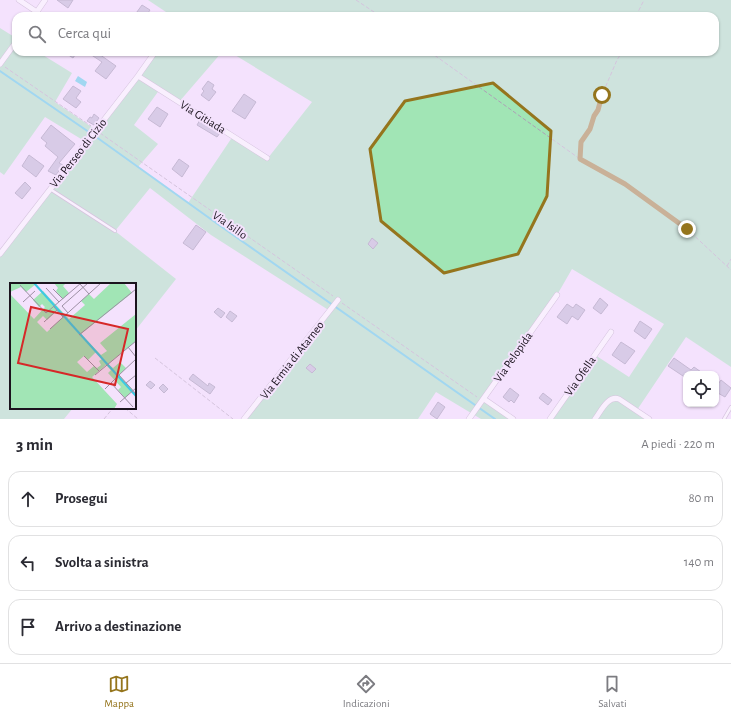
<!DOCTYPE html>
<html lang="it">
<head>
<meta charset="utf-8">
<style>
	:root { --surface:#fff; --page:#f7f7f7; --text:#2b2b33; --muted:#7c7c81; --line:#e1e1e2; --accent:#95751d }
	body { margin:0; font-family:"Alegreya Sans",sans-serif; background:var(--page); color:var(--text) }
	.controls { position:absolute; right:12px; bottom:12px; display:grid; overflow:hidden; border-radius:8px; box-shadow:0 1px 3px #0004 }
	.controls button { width:36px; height:36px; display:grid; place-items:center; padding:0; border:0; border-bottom:1px solid var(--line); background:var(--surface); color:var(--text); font:20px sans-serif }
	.stop { position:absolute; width:12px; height:12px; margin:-9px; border:3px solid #95751d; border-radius:50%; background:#fff }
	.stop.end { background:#95751d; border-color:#fff; box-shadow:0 1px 4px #0008 }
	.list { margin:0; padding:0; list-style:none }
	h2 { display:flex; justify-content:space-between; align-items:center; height:52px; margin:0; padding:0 16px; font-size:17px }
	h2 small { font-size:13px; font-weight:400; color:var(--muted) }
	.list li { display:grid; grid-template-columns:26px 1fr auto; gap:12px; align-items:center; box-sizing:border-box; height:56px; margin:0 8px 8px; padding:0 8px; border:1px solid var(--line); border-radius:12px }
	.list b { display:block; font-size:15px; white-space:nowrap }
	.list em { font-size:13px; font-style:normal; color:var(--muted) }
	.icon { flex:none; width:22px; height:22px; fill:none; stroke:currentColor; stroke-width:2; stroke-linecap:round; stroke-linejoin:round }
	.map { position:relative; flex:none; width:731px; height:419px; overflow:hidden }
	.search { position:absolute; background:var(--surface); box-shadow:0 1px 3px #0004; left:12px; right:12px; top:12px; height:44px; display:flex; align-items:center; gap:10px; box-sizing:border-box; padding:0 14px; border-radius:12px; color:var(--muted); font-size:15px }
	.sheet { height:244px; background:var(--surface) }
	nav { display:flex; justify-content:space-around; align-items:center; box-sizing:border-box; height:56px; border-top:1px solid var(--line); background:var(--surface); font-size:11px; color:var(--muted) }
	nav a { display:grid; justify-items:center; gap:2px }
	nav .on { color:var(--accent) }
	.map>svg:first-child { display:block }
	.green { fill:#a1e5b5 }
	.water { fill:#3dc9e3 }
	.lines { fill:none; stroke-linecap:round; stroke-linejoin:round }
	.stream { stroke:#3dc9e3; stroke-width:2 }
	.building { fill:#b7b0cc; stroke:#8e87a2 }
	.service-casing { stroke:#b1a0b9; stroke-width:4 }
	.minor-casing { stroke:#b1a0b9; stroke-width:6 }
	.path { stroke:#ae9fb5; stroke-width:1; stroke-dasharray:4 2; stroke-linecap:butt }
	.service { stroke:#fff; stroke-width:2.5 }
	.minor { stroke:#fff; stroke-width:5 }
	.route { stroke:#95751d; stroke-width:5 }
	.marked { fill:none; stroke:#95751d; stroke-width:3; stroke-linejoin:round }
	.labels { text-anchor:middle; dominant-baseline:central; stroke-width:4; stroke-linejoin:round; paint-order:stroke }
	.street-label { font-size:12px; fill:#1b141e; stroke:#f4e2fd }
	.inset-river { fill:none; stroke:#3dc9e3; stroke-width:2 }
	.inset-road { fill:none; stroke:#9d90a4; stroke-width:1 }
	.view { fill:#d62828; fill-opacity:0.15; stroke:#d62828; stroke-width:2 }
	.inset-edge { fill:none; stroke:#1b141e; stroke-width:2 }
</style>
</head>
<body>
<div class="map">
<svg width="731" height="419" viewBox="0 0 731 419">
	<rect width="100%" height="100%" fill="#f4e2fd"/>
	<path class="green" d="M148,0h583v367l-45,-30 -49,73 8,9h-95l45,-64 34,22 35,-53 -92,-55 -15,26 -73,103 29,21h-32l-45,-27 -18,27h-174l86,-108 -119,-76 -61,-47 -35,43 61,48 -41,52v-47h-124v124h62l-9,11h-64v-165l86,-112 -41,-25 -41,58 -4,-3v-144l16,10v14h22l34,21 -17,29 41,28 59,-78h67l-43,50 -19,-13 -26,36 24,19 -20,23 50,36 45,-67 35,22 44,-56 -82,-50h485v-36h-543z"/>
	<path class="water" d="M78,76l9,6 -2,5 -10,-6z"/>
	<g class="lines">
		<path class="stream" d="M0,71l99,68 120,86 276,194"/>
	</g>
	<path class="building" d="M57,0h16l-5,8z
		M142,5l8,5 -4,6h-12z
		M64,52h13l-4,6z
		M87,52h13l-1,2 17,12 -10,13 -11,-8 7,-9z
		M208,81l6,4 -2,4 4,3 -7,9 -8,-6 3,-4 -2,-2z
		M73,86l8,5 -5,7 5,4 -5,6 -13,-9z
		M244,94l12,8 -11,17 -13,-8z
		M157,107l11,7 -8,13 -12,-8z
		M94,114l5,4 -5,7 -7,-4 3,-4 2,1z
		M200,120l20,13 -3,4 -20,-12z
		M51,125l24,19 -16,19 4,2 -7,10 -8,-4 10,-14 -13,-11 2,-3 -6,-5z
		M29,155l15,11 -8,11 -14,-11z
		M179,159l10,7 -7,11 -10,-8z
		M25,182l6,6 -9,11 -7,-6z
		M196,225l10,7 -13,18 -10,-7z
		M372,238l6,5 -5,6 -5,-5z
		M600,298l8,7 -7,9 -8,-6z
		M567,304l6,4 3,-4 9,6 -7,10 -6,-4 -5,8 -10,-7z
		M218,308l7,5 -4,5 -7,-6z
		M230,311l7,5 -5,6 -6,-5z
		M640,321l12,8 -7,10 -11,-8z
		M621,342l14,9 -10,13 -13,-9z
		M674,358l17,12 3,-3 10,7h-18v4l-18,-12z
		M310,364l6,5 -4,4 -6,-5z
		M193,374l15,12 1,-3 6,4 -5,7 -21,-15z
		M721,380l10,8 -6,9 -9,-5v-5z
		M150,381l5,4 -4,4 -5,-4z
		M163,384l5,5 -4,4 -5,-5z
		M510,388l9,7 -5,8 -3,-3 -2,2 -6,-5z
		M543,393l9,7 -4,5 -9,-7z
		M438,402l7,5 -8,12 -7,-5z"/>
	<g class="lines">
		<defs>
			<path id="service" d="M50,189l65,42
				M724,419l7,-12"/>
			<path id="minor" d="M19,0l18,12
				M34,16l11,-16
				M0,64l16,-22
				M138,76l129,82
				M0,254l138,-178 17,-24
				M484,399l29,20
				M244,419l94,-119
				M469,419l88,-124
				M550,419l61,-87
				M595,419c6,-8 13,-24 24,-20l30,20"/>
		</defs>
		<use href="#service" class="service-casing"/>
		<use href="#minor" class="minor-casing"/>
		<path class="path" d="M356,0l24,16
			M636,16l8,-16
			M430,52l150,107 45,26 62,44 44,41
			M5,67l86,59
			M100,133l233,163
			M580,159l1,-17 11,-19 3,-7 3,-6 7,-22 12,-28 5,-8
			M727,266l4,-7
			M342,303l135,94
			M155,358l78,61
			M125,408l13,11
			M104,419l9,-11"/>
		<use href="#service" class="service"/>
		<use href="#minor" class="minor"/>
	</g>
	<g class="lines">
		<path class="route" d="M602,95l-4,15 -4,6 -4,13 -9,13 -1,17 45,25 62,45"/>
	</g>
	<path d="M0 0H731V419H0ZM493,83l58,48 -4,65 -29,58 -74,19 -63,-52 -11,-72 35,-48z" fill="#f4e2fd" fill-opacity=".55" fill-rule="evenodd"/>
	<path class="marked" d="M493,83l58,48 -4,65 -29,58 -74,19 -63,-52 -11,-72 35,-48z"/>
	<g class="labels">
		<g class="street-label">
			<text transform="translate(203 117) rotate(32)">Via Gitiada</text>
			<text transform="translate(78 153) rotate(-52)">Via Perseo di Cizio</text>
			<text transform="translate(230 225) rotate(35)">Via Isillo</text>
			<text transform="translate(513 357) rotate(-55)">Via Pelopida</text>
			<text transform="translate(292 360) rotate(-52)">Via Ermia di Atarneo</text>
			<text transform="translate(580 376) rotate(-55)">Via Ofella</text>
		</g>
	</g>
	<g transform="translate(10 283)">
		<rect width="126" height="126" fill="#f4e2fd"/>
		<path d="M0,0h26v1l-10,8 -5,-5 -11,5zM44,0h12l-3,3 6,7 -6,6 -7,-8 2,-3zM101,0h13l8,10 -51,41 20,21 6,-4 -7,-8 36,-29v27l-28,23 5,4 7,-6 6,6 -7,7 14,15 -8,8 -7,-8 3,-3 -13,-14 3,-3 -5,-5 -14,12 25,27 -3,5h-104v-115l24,25 11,-12 -3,-3 -3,3 -6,-7 10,-9 26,28 16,-14 -4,-4 8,-7 5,5zM47,28l6,6 -16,15 -10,-10 6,-6 4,4zM86,69l6,7 -3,2 2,4 -4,3 -3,-2 -7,6 -10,-10 7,-6 4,4z" fill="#a1e5b5" fill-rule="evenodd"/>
		<path class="inset-river" d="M24,0l102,113"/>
		<path class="inset-road" d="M70,1l9,10M10,2l26,28 35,-30M36,5l13,14M43,6l10,10M13,19l12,-11M44,24l9,10M58,30l-6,-7 26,-23M34,39l13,-12M40,46l51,-46M69,52l57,-46M118,64l8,10M74,73l15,15M126,76l-17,16 17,19M85,92l41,-34M101,100l22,24M116,100l10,-8M95,106l12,-12M110,119l16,-14"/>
		<path class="view" d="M21,24l97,22 -13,56 -97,-22z"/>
		<rect width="126" height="126" class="inset-edge"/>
	</g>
</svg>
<div class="controls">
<button><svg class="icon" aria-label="locate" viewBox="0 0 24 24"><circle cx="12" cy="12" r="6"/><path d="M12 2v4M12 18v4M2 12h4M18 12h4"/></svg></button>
</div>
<div class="stop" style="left:602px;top:95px"></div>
<div class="stop end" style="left:687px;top:229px"></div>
<div class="search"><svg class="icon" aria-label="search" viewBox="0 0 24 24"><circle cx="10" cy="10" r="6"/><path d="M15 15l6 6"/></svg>Cerca qui</div>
</div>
<section class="sheet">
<h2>3 min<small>A piedi · 220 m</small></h2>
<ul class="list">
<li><svg class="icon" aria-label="ahead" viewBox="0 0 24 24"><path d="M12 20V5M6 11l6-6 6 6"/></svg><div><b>Prosegui</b></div><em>80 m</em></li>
<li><svg class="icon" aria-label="left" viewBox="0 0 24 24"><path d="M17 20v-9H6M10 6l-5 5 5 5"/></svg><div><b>Svolta a sinistra</b></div><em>140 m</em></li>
<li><svg class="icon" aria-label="arrive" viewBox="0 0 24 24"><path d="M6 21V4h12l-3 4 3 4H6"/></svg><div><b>Arrivo a destinazione</b></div></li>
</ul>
</section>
<nav>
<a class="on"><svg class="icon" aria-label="map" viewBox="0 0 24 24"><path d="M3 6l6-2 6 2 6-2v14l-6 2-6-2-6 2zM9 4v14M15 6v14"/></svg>Mappa</a>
<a><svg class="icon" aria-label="directions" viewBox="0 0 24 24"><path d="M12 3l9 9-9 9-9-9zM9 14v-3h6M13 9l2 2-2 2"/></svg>Indicazioni</a>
<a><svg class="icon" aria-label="saved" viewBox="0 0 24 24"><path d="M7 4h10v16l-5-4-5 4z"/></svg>Salvati</a>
</nav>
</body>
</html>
